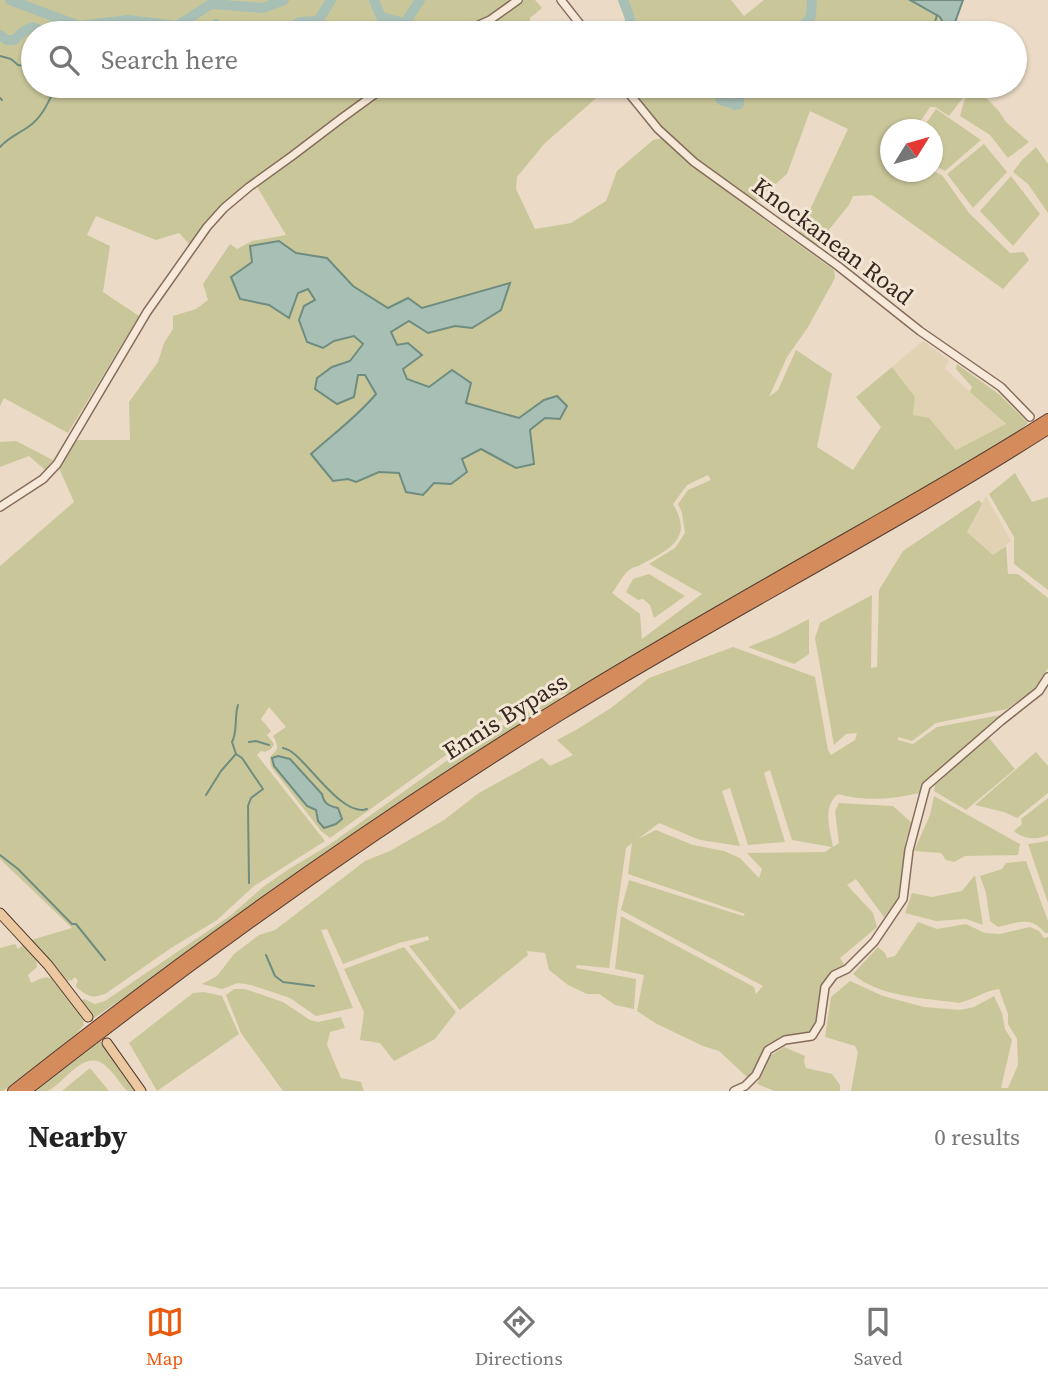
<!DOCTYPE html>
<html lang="en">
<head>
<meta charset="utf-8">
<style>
	:root { --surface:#fff; --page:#f2f2f2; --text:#222; --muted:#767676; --line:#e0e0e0; --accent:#ea580c }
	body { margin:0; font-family:"Source Serif 4",serif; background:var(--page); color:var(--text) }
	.compass { position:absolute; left:880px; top:119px; width:63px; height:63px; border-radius:50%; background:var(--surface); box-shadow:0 2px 5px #0004; rotate:53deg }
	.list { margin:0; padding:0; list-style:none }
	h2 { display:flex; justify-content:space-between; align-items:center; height:91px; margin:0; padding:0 28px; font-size:30px }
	h2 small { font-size:23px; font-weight:400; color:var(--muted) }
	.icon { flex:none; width:38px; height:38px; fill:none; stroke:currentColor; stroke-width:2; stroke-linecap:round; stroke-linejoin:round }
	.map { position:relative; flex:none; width:1048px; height:1091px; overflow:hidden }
	.search { position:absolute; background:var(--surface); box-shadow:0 2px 5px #0004; left:21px; right:21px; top:21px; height:77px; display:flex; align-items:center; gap:18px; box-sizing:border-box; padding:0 24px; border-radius:38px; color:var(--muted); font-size:26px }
	.sheet { height:196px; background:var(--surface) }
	nav { display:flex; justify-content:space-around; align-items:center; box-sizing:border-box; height:98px; border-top:2px solid var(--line); background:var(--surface); font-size:19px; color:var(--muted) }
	nav a { display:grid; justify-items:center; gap:4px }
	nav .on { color:var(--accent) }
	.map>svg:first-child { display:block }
	.farmland { fill:#e1d2b4 }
	.green { fill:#c9c79a; fill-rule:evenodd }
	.water { fill:#a7bfb4; stroke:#6e8d80; stroke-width:2 }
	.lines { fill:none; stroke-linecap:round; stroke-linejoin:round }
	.stream { stroke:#6e8d80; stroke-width:2 }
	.river { stroke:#a7bfb4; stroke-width:10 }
	.minor-casing { stroke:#866c5d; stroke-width:10 }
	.major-casing { stroke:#543b31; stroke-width:11 }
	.highway-casing { stroke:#543b31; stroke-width:12 }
	.minor { stroke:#f7e9d9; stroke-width:7 }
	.major { stroke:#ecc8a0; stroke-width:9 }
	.highway { stroke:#d58c5c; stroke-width:10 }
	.labels { text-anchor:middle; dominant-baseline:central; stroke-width:6; stroke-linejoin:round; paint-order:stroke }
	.street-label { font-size:24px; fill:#372720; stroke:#f3e6d5 }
</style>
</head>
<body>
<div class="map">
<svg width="1048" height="1091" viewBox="0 0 1048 1091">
	<rect width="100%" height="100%" fill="#ebdac6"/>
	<path class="farmland" d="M923,341l26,19 -4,9 61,56 -50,25 -10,-12 -33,-23 2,-18 -23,-30z
		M986,496l25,45 -18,14 -26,-23z"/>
	<path class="green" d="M0,0h535l7,8 -12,10 -1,15h-496v53h577l-65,57 -28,34 -1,12 19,40 36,-6 35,-22 11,-30 36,-31 11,-2 13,14 63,50 94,68 1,8 -27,49 -21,30 -18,40 9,-7 18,-40 36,24 -15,73 36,23 28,-43 -25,-30 36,-30 23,30 -2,18 16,3 27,32 50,-26 -36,-32 2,-5 -16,-18 1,-5 43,31 28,28 -16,14 -439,256 -19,2 -1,-2 -36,22 -27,9 -6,4 -8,-2 -2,8 -7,6 -137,98 -9,-7 -49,-63c-9,-20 14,-10 1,-32l13,-9 -17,-20 -8,12 10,12 -4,4 7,9 -3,5 -6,3 -4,-1 -4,4 68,86 -71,45 -37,34 -46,28 -66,46c-15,5 -17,2 -29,-7v-2l2,-4 -3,-4 -3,3 -6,1 -35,-41 41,-12 -72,-69v-293l74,-64 -15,-34 18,-28h53l-1,-38 29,-40 6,-19 9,-14v-13l23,-7 12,-9 -5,-16 27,-40 7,5 15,-8 34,-6 -30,-50 -35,19 -30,42 -12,-13 -23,7 -60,-24 -9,19 23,11 -7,46 36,24 -71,117 -64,-35 -4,8zM279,241l17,12 31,5 26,28 35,22 34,1 88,-26 -9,27 -29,18 -17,-2 -27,7 -19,-12 -18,10 6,14 10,34 58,24 55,15 24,-18 13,-3 10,9 -7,13 -15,-1 -15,12 -14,38 -35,-19 -19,10 -11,25 -50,-2 -2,-9 -20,-1 -23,10 -8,-3 -11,-49 21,-16 18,-19 -10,-20h-8l-21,29 -8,-7 3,-30 18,-6 13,-17 -9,-8 -20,5 -11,7 -8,-48 -7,-11 -10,4 -10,24 -19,-12 -29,-6 -9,-22zM708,475l3,5 -23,10 -10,14 4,9 3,20 -10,15 -26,16 53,30 -60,45 -2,-25 -28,-21c5,-6 10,-17 17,-23 4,-3 11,-4 15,-7 28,-15 49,-26 29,-59l14,-19z
		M618,0h113l13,16 20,-16h146l30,17 8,16h-337l15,-13 -1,-1z
		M628,86h344l-23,30 -14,-9h-5l-15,22 -25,1v42l43,-1 9,4 27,38 41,40 14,-1 5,8 -26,29 -131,-94 -19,1 -4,9 -34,42 -16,-14 49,-104 -38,-18 -23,63 -32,28 -61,-43 -33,-32z
		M975,87l23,23 8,12 23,20 -21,16 -18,-23 -30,-19 4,-15z
		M936,109l45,31 -36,31 -12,-6 -1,-35 -10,-1z
		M984,144l23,28 -34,36 -26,-34z
		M1036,147l12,17v49l-20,-29 -15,-12 9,-12z
		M1011,176l29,38 -27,32 -33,-35z
		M16,441l37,19 -8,10 -16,-14 -29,11v-25z
		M1015,473l17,29 16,-5v93l-34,-26v-27l-25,-43z
		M979,500l3,4 -15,28 26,23 13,-9 2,28h10l30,24v70l-13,20 -28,21 -71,14 -24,18 -14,-4v3l15,4 24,-17 69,-13 -81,71 -5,8c-28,6 -54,9 -82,1 -16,13 -8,35 -5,53l6,-4 -4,-32 4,-8 54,3 19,17 -6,16 -8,60 -14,18 -28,-38 -9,6 26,28 4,14 -37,31 6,9 -15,10 -12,47c-13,18 -31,11 -47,21 -12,8 -16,22 -24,33l-29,-27 -16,-5 -46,-22 -20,-13 7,-36 -29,-6 6,-53 133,71 2,7 7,-8 -142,-76 8,-30 114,36 2,-2 -117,-40 4,-31 -6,5 -17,120 -32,-3 -1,3 60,11 -2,30 -19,-4 -16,-11h-12l-19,-9 -19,-15 -4,-17 -18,-2 1,4 -68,55 -51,-64 20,-6 -1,-4 -29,7 -56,21 -16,-35 -6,1 32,78 -37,8 -26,-18 -39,-13 -13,-2 -16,6 -20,-5 15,-8 17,-22 25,-19 16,-5 90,-69 25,-10 54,-31 35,-27 63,-35 8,8 23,-11 -16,-15 19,-10 35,-22 38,-30 84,-31 82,30 13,73 3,5 24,-15 2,-7 -11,1 -12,11 -19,-107 5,-15 52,-28 -1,73 6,-1 2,-77 24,-39zM770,770l22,70 40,7 -7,5 -78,1 15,16 -3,9 -19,-20 -16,-7 -31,-6 -37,-15 -18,9 21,-16 41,17 40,6 -18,-55 8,-3 18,57 37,-3 -21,-69z
		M649,574l36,22 -31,22 -4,-13 -7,-6 -5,1 -12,-8 7,-13z
		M809,619v35l-15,10 -46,-17 28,-11z
		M556,698h8l-470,320 -14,-17 4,-2 11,5 10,-3 125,-85 33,-29 26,-18 40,-24 158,-113 31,-13z
		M988,737l27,32 -49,41 -32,-19 1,-6z
		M1036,752l12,14v27l-31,25 -13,-6 -29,-7z
		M934,796l86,48 -2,11 -53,1 -11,6 -8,-2 -5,-7 -27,-2 16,-36z
		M1048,798v37c-12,5 -24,5 -34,-4l8,-7 -1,-5z
		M1048,841v62l-20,-59z
		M1026,861l22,60v12h-3c-14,-18 -28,-10 -47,-6l-8,-6 -4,-28 -6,-17 22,-7 4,-6z
		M975,875l8,50 -17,-6 -30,2 -31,-8 7,-20 20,4 30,-6z
		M918,922l19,7 29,-5 19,9 15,1 30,-7 9,4 5,7 4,-1v154h-197l7,-39 -3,-6 -30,-9 6,-40 19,-16 33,15 41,11 36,3 14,-3 20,-11 8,17 3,16 7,11 -11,48h7l10,-23 -1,-26 -9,-15v-10l-9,-25c-15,2 -26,11 -40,14 -33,-5 -81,-6 -106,-29l25,-27 7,6 2,5 8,-2z
		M15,944l3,5 6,-5 12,14 1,9 -9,8 3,8c8,-3 12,-8 21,-4l31,41 1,5 -9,10 -72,56h-3v-143z
		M404,947l52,65 -21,27 -41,22 -14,-18 -20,-3 4,-28 -20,-43z
		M234,989h11l38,13 27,18 8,2 23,-5 4,11 -15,4 -3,13 14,33 20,4 3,9h-81l-42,-58 -15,-38z
		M204,992l18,4 17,38 -82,57 -28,-48 64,-50z
		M100,1041l36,50h-9c-8,-9 -17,-24 -27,-29 -20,-9 -38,24 -53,29 -3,0 -7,0 -11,0z
		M784,1047l21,9 -1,5 2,7 26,6 8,11v6h-65l-18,-7 13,-28z
		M90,1068l19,23h-47z"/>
	<path class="water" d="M910,0h53l-9,25 -8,3 -6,-11z
		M279,241l17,12 31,5 26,28 35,22 20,-10 14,10 88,-25 -9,27 -29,18 -17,-2 -27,7 -19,-12 -18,11 6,13 11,-2 14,12 -19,14 4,10 22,8 23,-17 19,13 -5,20 53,15 25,-18 13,-4 10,10 -7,13 -15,-1 -15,12 4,34 -18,4 -35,-19 -19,10 5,13 -16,12 -17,-1 -11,12 -17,-3 -7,-19 -20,-1 -23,10 -8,-3 -15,2 -22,-27c22,-20 46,-37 65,-60l-11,-19h-7l-4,22 -17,7 -22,-15 2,-11 15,-11 18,-6 13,-17 -9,-8 -20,5 -11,7 -16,-6 -8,-22 5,-14 11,-6 -7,-11 -10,4 -9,25 -20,-13 -29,-6 -9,-22 21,-15 -2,-16z
		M278,756l12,3 32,35c2,10 7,12 16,14l4,11 -6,5 -12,4 -6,-7 -2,-11 -9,-4 -33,-40 -2,-8z"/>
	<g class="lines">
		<path class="stream" d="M932,33l5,-18
			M0,56l11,3 7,6 15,2
			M0,98l2,2
			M0,147c8,-9 18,-13 28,-20 14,-9 21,-26 28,-41
			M238,705c-4,12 0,26 -6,37l4,12 6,4 21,31 -12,9 -3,8 1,77
			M249,742l7,-1 13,4
			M283,748c3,1 7,2 10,5 17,12 51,65 74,56
			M206,795l15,-24 14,-16
			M0,855l18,14 54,55h4l29,36
			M266,955l9,21 8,6 31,4"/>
		<path class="river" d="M10,0l69,26 49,-6 49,6 34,-22 52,4 21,-8
			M374,0l7,17 24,6 15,-23
			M623,0l6,15 4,18
			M205,33l11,-9 8,9
			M248,33l1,-3 8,3
			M282,33l18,-11 18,-1 13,-21
			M780,33h7
			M799,33l12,-17 1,-16
			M0,35l7,5h7l10,-9 9,-4 7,3 2,3
			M677,86l12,3 12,-3
			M712,86l6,6 3,8c5,3 10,2 14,5l4,-1v-18"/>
		<defs>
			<path id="minor" d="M561,0l26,33
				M461,33l29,-13 28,-20
				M623,86l35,43 36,33 144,104 82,65 81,56 29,30
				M0,507l43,-28 14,-15 90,-152 60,-85 17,-19 25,-21 43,-31 50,-38 44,-32
				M734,1091l11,-5 11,-11 12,-25 17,-10 27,-4 8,-13 5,-36 9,-12 13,-6 27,-27 29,-43 6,-49 17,-64 75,-65 38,-30 9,-14"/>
			<path id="major" d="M0,913l48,52 40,52
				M107,1043l34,48"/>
			<path id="highway" d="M13,1091c177,-140 361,-271 553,-389 99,-61 200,-118 300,-175 61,-35 123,-70 182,-108
				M26,1091c172,-135 350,-262 536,-377 160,-98 328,-184 486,-285"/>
		</defs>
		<use href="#minor" class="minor-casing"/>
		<use href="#major" class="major-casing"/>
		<use href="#highway" class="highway-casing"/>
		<use href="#minor" class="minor"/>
		<use href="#major" class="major"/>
		<use href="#highway" class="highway"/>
	</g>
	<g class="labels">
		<g class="street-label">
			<text transform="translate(833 241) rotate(37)">Knockanean Road</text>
			<text transform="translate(505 716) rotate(-32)">Ennis Bypass</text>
		</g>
	</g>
</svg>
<svg class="compass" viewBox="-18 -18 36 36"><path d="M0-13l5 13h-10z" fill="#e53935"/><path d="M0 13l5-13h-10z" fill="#767676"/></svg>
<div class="search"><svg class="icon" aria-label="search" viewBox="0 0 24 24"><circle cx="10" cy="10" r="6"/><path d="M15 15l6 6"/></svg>Search here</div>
</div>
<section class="sheet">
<h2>Nearby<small>0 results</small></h2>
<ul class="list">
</ul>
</section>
<nav>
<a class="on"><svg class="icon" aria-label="map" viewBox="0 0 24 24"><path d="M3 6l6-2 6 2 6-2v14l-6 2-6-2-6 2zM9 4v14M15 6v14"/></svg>Map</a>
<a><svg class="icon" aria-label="directions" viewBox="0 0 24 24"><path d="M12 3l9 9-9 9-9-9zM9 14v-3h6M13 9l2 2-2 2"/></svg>Directions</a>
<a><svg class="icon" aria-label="saved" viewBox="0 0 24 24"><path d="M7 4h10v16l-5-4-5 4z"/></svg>Saved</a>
</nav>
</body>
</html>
